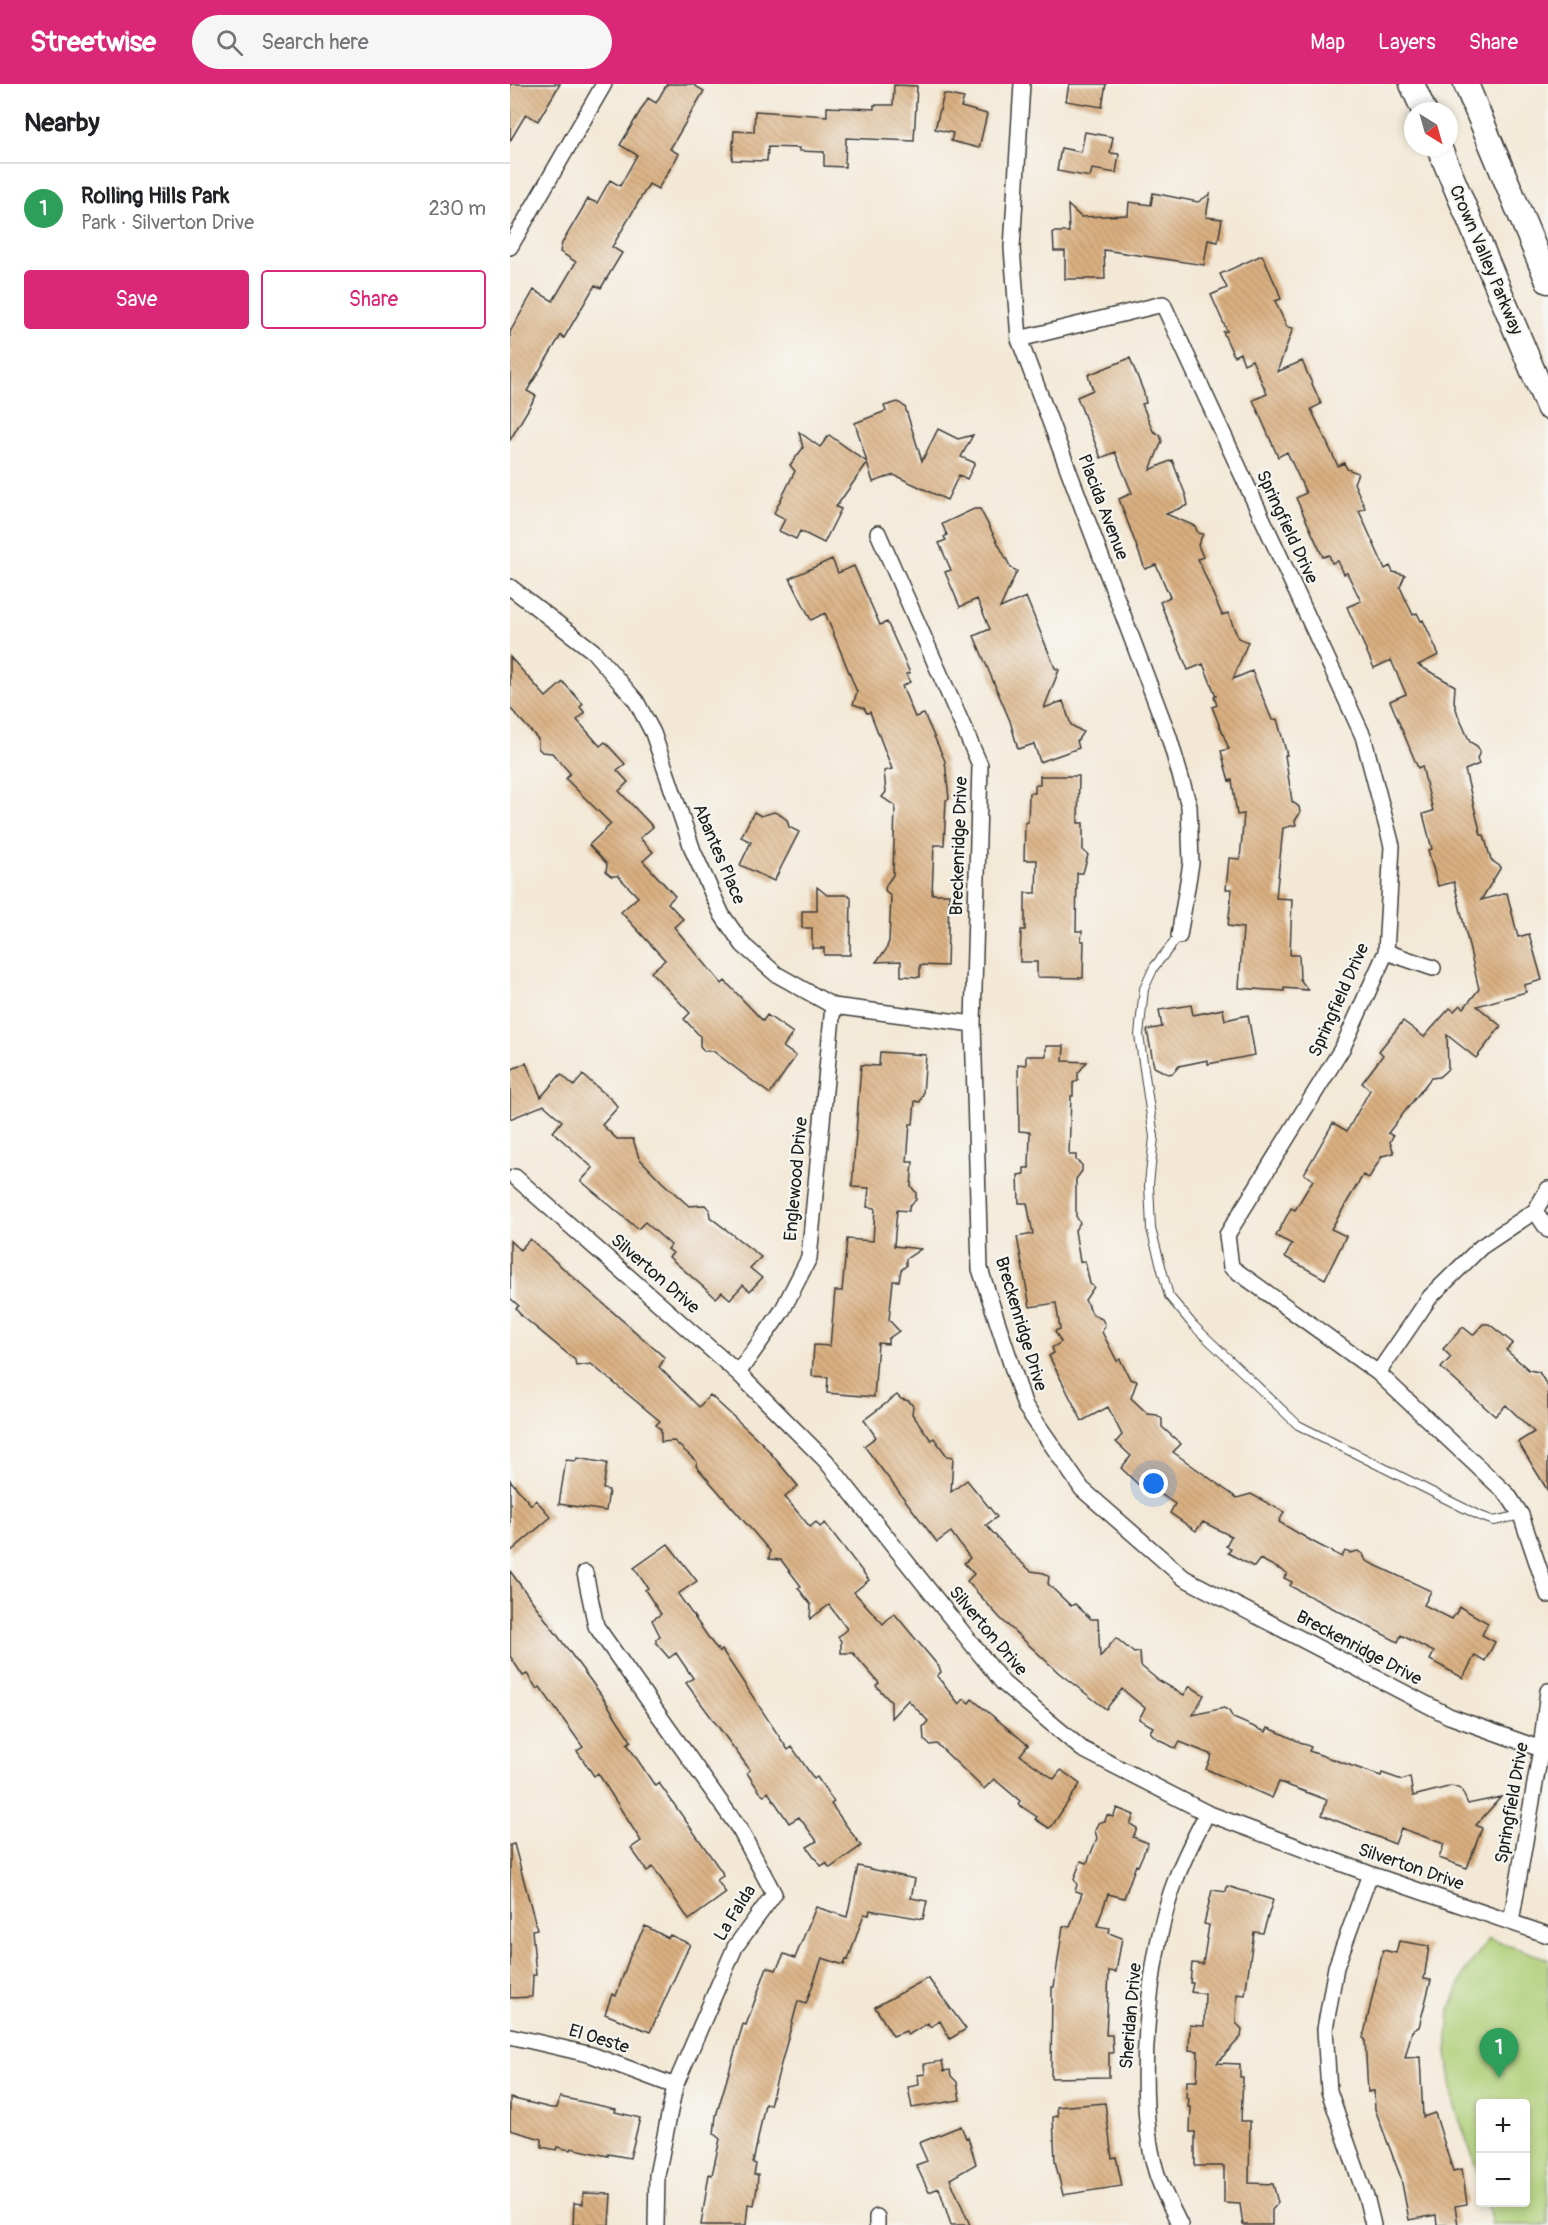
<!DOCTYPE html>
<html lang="en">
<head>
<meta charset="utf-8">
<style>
	:root { --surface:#fff; --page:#f6f6f6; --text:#202124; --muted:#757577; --line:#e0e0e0; --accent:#db2777 }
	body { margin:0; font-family:Pangolin,sans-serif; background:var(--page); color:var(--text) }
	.controls { position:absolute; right:18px; bottom:18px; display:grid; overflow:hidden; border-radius:6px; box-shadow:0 3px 9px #0003 }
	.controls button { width:54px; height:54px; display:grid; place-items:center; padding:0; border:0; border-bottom:2px solid var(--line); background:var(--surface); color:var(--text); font:30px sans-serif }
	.compass { position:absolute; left:894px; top:18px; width:54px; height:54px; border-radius:50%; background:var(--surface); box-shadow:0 3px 9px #0003; rotate:143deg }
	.you { position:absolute; left:644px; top:1400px; width:21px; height:21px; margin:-15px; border:4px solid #fff; border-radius:50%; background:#1a73e8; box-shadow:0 0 0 9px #1a73e833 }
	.badge { display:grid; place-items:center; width:39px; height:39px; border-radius:50%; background:var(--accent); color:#fff; font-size:20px; font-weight:700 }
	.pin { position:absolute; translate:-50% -50px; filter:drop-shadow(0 2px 3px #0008) }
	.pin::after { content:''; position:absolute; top:32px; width:21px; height:18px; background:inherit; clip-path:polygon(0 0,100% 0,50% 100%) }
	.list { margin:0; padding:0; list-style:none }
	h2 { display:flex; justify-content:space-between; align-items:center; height:78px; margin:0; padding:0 24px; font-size:26px }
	h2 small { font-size:20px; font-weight:400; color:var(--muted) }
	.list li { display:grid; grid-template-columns:39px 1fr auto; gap:18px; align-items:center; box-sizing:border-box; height:90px; padding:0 24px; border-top:2px solid var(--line) }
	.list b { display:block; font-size:22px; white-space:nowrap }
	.list p { margin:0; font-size:20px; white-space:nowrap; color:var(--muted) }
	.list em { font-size:20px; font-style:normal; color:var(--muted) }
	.actions { display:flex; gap:12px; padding:18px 24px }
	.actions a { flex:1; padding:14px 0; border:2px solid var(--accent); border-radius:6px; text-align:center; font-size:21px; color:var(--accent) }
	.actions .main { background:var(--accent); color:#fff }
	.icon { flex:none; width:33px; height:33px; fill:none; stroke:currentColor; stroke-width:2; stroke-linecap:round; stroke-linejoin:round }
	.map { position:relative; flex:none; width:1038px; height:2141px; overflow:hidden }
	header { display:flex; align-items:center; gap:36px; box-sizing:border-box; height:84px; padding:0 30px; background:var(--accent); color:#fff }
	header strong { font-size:28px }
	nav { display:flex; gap:33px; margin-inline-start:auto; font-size:21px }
	.search { width:420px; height:54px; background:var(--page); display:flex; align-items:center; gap:15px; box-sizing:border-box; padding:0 21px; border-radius:33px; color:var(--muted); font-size:22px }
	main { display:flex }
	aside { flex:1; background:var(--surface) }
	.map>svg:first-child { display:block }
	.park { fill:#adce76; stroke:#647549; stroke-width:1.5 }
	.building { fill:url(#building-back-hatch) }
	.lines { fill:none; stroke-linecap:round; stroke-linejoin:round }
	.service-casing { stroke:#3c3b38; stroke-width:10 }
	.minor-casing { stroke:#3c3b38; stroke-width:18 }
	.primary-casing { stroke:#3c3b38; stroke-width:27 }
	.service { stroke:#fff; stroke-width:8 }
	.minor { stroke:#fff; stroke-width:15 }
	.primary { stroke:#fff; stroke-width:24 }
	.labels { text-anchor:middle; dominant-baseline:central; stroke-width:4.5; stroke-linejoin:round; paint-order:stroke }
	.street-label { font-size:18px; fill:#1c1c1c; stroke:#f6f6f2 }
</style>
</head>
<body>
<header>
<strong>Streetwise</strong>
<div class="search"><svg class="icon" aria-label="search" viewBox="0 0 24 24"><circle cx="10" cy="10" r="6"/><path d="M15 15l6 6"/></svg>Search here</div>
<nav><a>Map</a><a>Layers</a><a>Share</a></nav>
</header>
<main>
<aside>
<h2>Nearby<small></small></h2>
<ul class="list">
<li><span class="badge" style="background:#2e9e5b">1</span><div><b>Rolling Hills Park</b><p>Park · Silverton Drive</p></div><em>230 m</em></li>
</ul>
<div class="actions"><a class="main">Save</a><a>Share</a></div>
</aside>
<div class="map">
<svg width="1038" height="2141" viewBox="0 0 1038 2141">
	<defs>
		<pattern id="building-back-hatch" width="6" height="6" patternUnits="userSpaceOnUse" patternTransform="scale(1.5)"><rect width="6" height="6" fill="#d9af80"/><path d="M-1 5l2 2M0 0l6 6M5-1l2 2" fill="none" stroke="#ba966e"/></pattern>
	</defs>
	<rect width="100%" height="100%" fill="#f6f6f2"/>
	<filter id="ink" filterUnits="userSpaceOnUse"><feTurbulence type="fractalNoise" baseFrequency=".0167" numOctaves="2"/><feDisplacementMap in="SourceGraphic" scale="12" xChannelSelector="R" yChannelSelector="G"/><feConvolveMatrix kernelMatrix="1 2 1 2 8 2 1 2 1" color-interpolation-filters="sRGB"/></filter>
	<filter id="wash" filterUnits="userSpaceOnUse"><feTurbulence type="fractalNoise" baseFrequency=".008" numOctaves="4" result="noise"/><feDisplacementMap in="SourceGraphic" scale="24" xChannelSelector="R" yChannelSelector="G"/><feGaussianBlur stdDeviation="1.35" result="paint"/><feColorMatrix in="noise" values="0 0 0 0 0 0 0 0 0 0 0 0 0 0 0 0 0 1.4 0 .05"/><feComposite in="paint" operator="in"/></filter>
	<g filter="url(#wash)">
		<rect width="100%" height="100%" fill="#f3e8d5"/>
		<path class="park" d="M979,1855l59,20v266h-56l-5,-22 39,-1v-98h-46v74l-26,-74 -7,-51 3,-43 15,-39z"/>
		<g id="blocks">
			<path class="building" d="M0,0h50l-22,37 -12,-7 -16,27z
				M157,0h25l12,7 -34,58 9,5 -21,35 -9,-5 -37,63 10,6 -21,35 -6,-3 -31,53 -3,-3 -34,56 9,5 -26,44v-108l24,-42 19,11 23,-39 -16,-10 2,-9 26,-44 9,4 13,-23 10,6 17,-31 -17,-10 28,-47 8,5z
				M559,0h37l-4,23 -36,-6z
				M384,1l23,1 -3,55 -68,-3 -1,29 -21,-1v-14l-25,-1v-3l-31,-1 -1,14 -35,-1 2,-29 20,1 1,-21 72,5v-9l47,2v-4h19z
				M434,10l20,4 -3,9 26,7 -8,34 -28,-7 2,-8 -18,-4z
				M575,48l28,5 -3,16 9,1 -3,19 -24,-4 -2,8 -33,-6 4,-23 20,4z
				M643,109l45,9 12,-8 -4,23 16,2 -4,23 -10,-2 -4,25 -100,-15 1,29h-40v-28h-11l-1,-19h16l-1,-27 13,12 47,-2 1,-13 22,3z
				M752,171l16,35 3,9 -6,2 12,26 6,1 -16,44 25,-11 19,43 -10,5 27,57 6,-3 3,6 11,4 -4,10 11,25 -6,3 26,58 5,-3 3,6 12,3 -5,12 13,28 4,-2 4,8 2,-1 16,35 -21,10 37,21 -1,16 4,13 12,27 7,4 3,5 -3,8 2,5 -14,6 16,65h3l7,25 10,7 -20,33 26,-7 11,44 11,-3 13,46 -18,5 2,7 -49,14 24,20 -25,32 -29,-23 1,34 -9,8 -8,1 -43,55 5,3 -3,6 4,11 -12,3 -13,22 -6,-3 -32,54 15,7 -21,43 -40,-22 7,-13 -16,-8 15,-28 4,2 18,-30 -9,-6 29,-51 14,8 23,-41 -8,-7 21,-28 -4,-4 24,-30 21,16 26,-29 4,3 6,-6 4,3 15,-19 -25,-107 -16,4 -10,-36 4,-1 -9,-35 10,-3 -11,-45 -4,2 -28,-67 16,-7 -15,-34 -17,8 -27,-61 14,-6 -14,-28 -3,1 -6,-13 -6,2 -3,-8 -6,2 -27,-59 10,-5 -19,-41 -9,5 -25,-57 14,-6 -15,-34 -8,4 -4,-11 -6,3 -11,-24 4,-1 -16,-36 16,-7 -7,-14z
				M620,274l14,35 2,10 -4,1 11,27 7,4 2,6 -12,29 22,-10 14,36 2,9 -22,9 29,12 3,7 5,1 -5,11 5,12 -5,2 24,56 6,-2 10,25 10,4 -15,37 19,-8 20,49 5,-1 4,14 6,22h-2l7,46 7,6 1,6 -5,8 1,4 -13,3 -7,70 16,1 -2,56h9l1,24 8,11 -24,-2v3l-45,-3 4,-60 -15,-2 4,-37h-6l3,-31 11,1 4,-45 -7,1 -5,-35 -3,1 -8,-30 8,-2 -17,-42 5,-2 -3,-8 2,-1 -13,-32 -15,6 -28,-68 10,-5 -14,-32 -11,4 -26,-70 13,-6 -17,-41 -14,6 -24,-61 16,-7 -5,-15z
				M388,318l7,5 17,54 16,-32 20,10 15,-4 -12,22 14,6 -8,16 -8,-4 -12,25 -53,-25 -21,7 -6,-19 -31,44 5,2 -17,34 -24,-12 -4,8 -17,-8 6,-12 -11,-6 21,-42 -5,-6 13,-17 -4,-16 21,15 9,-12 38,27 -12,-39 31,-12 -2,-5z
				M464,425h6l31,59 6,3 -17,37 26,-11 29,71 4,2 -15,38 19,-7 8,24 12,7 -6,9 2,7 -39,14 -6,-18 -16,5 -8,-28 -36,-85 16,-7 -13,-30 -17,8 -15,-35 6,-2 -12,-27 7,-3 -2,-3 3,-2 -5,-11z
				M322,475l6,14 16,-7 26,59 7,-3 23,51 -4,1 4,8 -8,4 13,31 9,-3 21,47 4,38 -3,1 -2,45h-10l-2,49h17l-2,72 -27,-1v12l-19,-1v-15l-25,1 10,-12 3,-9 2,-44 -6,-7 1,-5 7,-10 2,-69 -13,-9 4,-5 -2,-21 8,-2 -22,-57 -3,1 -3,-5 -11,-4 4,-12 -32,-79 -14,7 -21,-42z
				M0,573l36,40 17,-15 20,22 -3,3 5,6 -8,7 23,26 5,-4 20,22 -8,6 11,12 -9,9 34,36 -13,11 13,14 -10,9 32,35 -7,7 15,16 -9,8 48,57 3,-3 38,40 4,-6 26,18 -10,14 13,9 -26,38 -57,-43h-9l-4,-5v-10l-16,-17 6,-6 -39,-41 14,-12 -44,-48 17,-15 -20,-21h-7l-5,-4 1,-8 -18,-19 22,-21 -45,-45 4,-6 -18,-20 -10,-1 -4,-4v-9l-28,-31z
				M530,692h39l-1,47h5v27l5,5 -5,18h-6l-1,58h6l-1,10h3l-1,37 -46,-1v-15h-17l1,-32h4v-37h11l1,-33h-13l1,-38h3l1,-29h6v-8h5z
				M244,728l7,4 13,-4 5,2 8,6 2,7 10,5 -25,49 -34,-16 11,-23 -10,-5z
				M307,803l10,8h22l2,3 -1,57h-26v-7h-12v-20h-10v-17h15z
				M681,921l2,10 30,-6 2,11 23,-5 7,40 -47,9v-4l-29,6 -6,7 -5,1 -14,-7 -7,-37 15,-3 -3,-17z
				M536,962h18l-1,15 24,1 -9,11v7l-5,3v13h-2l-2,59h7v5l6,5v6l-6,8v37l4,7 -5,7 5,32 5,-1 5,23 4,3 -9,13 8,15 9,4 3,6 -3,7 15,29 3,-2 10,20 7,2 -6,17 17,16 9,1 5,4v8l19,17 -8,8 64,46 14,-4 33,18 -5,10 36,21 27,14 3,-6 5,2 8,-2 5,3 3,7 65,30 -7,14 28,14 8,-12 28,16 -6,12 13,7 -10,19 -10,-6 -12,23 -33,-18 4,-8 -33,-17 -3,7 -108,-56 2,-4 -8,-4 3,-5 -27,-14 -6,8 -26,-14 3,-5 -5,-2 5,-10 -28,-14 -7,9 -26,-18 5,-9 -30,-21 -4,4 -20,-19 10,-12 -15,-14 6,-7 -14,-28 -26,14 -33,-65 5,-3 -2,-5 9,-6 -6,-11 5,-2 -4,-26 -26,4 -13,-70 16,-3 -6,-31h-8l-1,-28 6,-1v-6h5l1,-36 -11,-1 -1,-67 8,1v-9h20z
				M370,968l46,3 -3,39 -3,8 -5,-1 -2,23h-3l-3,38h6l-2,24 5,7v7l-7,6v5l-12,-1 -3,36 27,3 -15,10v7l-5,4 -2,11h-6l-4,39 10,11 -11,8v5l-10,-1 -4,54 -47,-4 1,-16 -16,-1 2,-31 16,1 5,-55h7l5,-52 26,2 2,-33 -8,-1 2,-19 -17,-1 9,-122 18,1z
				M16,979l15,34 20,-23 13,12 9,-11 29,25 6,7 -16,18 15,14h16l6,19 23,24 27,24 16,-1 4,4 1,8 51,40 -11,11 12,10 -12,13 -7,-6 -13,14 -8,-7 -6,6 -47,-41 4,-4 -5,-4 3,-4 -26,-23 -7,7 -57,-48 12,-13 -40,-36 9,-11 -18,-16 -34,14v-49z
				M20,1155l135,119 -6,9 40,40 11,-12 53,49 35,42 -13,11 25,30 6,-5 4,5 5,-4 44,57 -15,12 29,32 11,-11 45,54 2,5 -4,4 22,28 5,-5 5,4 3,-4 56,46 -8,10 34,24 7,-9 19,14 -28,42 -3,2 -14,-9 2,-2 -19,-13 2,-3 -26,-22 -10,10 -47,-45 -7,1 -6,-5 -1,-13 5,-6 -20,-21 -17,18v-16l-15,-16 3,-3 -26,-30h-12v-12l-3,-4 9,-8 -18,-24 -19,14 1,-14 -13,-17 3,-2 -20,-26 -12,-1 1,-8 -74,-85 1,-4 -23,-21 -13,1v-12l-5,-5 4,-4 -69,-57 -15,2 -1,-6 -53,-44 -6,-8 3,-2 -9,-8v-57l10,9z
				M973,1240h6l24,19 -7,7 23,20 10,2 9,15v104l-30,-49 16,-10 -28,-27 -11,11 -54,-48 10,-11 -8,-8 20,-22 10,8z
				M387,1311l4,4 8,2 4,5 -1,8 19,26 3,-2 13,18 6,1 -2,35 16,-12 30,37 -11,8 27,30 18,16 13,2 5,4 -1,7 23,22 4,-2 16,15h7l2,38 16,-19 18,15 6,-1 1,14 17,14 26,15 6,-9 14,9 -11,20 31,-7 5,3 4,7 33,14 2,-4 8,3 35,16 -2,4 72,25 1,-3 20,7 8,-3 3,19 39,-10 9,3 7,15 33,-7 -25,28 6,3 -15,40 -28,-10 5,-14 -43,-16 -6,16 -73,-29 5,-15 -48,-18 -7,16 -66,-29 6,-14 -32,-13 -4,7 -21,-12 -5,-5 3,-5 -14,-8 6,-11 -23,-19 -16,20 -47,-36 -59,-55 -33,-37 7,-7 -10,-11 6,-5 -19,-26 -14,10 -73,-96 12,-9 -12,-17z
				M67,1374l30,5 -4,26 6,1 -3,21 -47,-7 7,-44 10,1z
				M0,1396l21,25 5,-5 15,17 -41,35z
				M158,1460l29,37 -19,13 35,50 7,8 2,-2 66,100 4,-3 22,32 3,-2 17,25 -3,2 30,42 -31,22 -4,-5 -5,3 -14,-19 10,-6 -18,-24 -10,6 -21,-31 -4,3 -4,-3 -13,-19 3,-3 -64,-87 7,-5 -17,-25 -7,5 -13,-15v-4l4,-3 -8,-16 9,-6 -16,-24 3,-2 -14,-20z
				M0,1487l92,125 29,45 -4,3 28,42 4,-3 63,89 1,4 -6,4 9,13 -37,27 -36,-53 -6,4 -16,-23 10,-7 -43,-68 -4,3 -17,-25 6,-4 -43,-60 -3,2 -10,-15 -4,2 -13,-20z
				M607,1724l17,7 -4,9 7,4 -4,9 15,6 -10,23 -2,-1 -12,33 -16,-4 -11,32 13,2 -1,5 13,5 -6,34 -7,-1 -3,64h6l1,18h-4v24l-58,1 1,-91h2l9,-61 7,1 12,-34 -7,-2 2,-6 -3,-6 7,-18 6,2 10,-25 -2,-7 3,-8 7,-2 2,-6 6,2z
				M4,1760l23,85 -5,1 4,45h-3l-1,22 -22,1v-153z
				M348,1782l57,13 -4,19 16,3 -4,18 -53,-9 -1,5 -5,-1 -16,46 -2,-1 -2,6 -22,-7 -16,46 -8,-3 -28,104 -5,-1 -12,59 3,1 -2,11h4l-1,13 -3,17 -6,-1 -2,21h-45l8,-51 3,1 8,-36 -6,-5 2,-18 27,-92 3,1 21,-58 9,3 8,-16 11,4 21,-51 31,10z
				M717,1802l46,14 -10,33 -9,-1 -9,63 -8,-1 -1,29 6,6 -1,8 -24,26 23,1v13h3l-2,44h9l-1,62 24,1 5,19 -6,7v15h-29l-3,-21 -16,-1v-37h-29v-34h-5l1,-25h-3l1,-9h-3l1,-17h10l1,-30 -9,-1 1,-25 14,1 1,-32 -14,-2 2,-9h-3l2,-20 11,1 6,-39 -5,-1 8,-34 14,2z
				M135,1842l23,12 2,-3 20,9 -40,88 -45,-18 7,-20 4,2 15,-43z
				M889,1857l30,5 -5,33 7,1 -12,47 -7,4 -7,27 15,-1 3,60 12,-4 18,58 9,-2 5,35 -12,2 3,19h-21l-1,-10 -27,5 -8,-42 -26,-69 -1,-18 -6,1 -3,-53 -2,-1 20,-88 13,3z
				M418,1894l38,51 -16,10 -10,-18 -10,6 -2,-4 -20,12 -2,-4 -13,5 -18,-29z
				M432,1977l2,10 6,-1 1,6 6,6 3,18 -48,8 -4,-21 11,-2 -1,-10 7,-1 -1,-10z
				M50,2013l56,12 -1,3 25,6 -10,40 -22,-4v2l-37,-8 -1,2 -13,-3 -1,3 -14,-3v-8l-32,-9v-32l41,10h6z
				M595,2019l7,55 4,-1 6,29 -59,9 -8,-34 -2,-44 5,-1 -1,-9z
				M451,2042l5,12 2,-1 8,27 -26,15 20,46h-19l-12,-37 -10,4 -13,-27 11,-4 -8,-18z
				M73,2109l28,1 -2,31h-36l1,-22 9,1z"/>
		</g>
	</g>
	<g filter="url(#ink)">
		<use href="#blocks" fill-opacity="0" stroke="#3c3b38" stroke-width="1.5"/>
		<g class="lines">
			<defs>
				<path id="service" d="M669,852l-25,31 -10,22 -5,46 15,102 -5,47 2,45 18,67 25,30 104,99 180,90 16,6 27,-6"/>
				<path id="minor" d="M512,0l-10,164 7,91 150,398 20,69 2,57 -12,73
					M0,163l94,-163
					M509,255l144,-35 200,432 29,110 -6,106 -43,95 -116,188 4,32 147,106 130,122 13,20 27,80
					M368,449l102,232 -7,259 7,245 45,137 57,83 102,89 265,138 92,33
					M0,503l83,64 43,50 17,32 40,118 29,64 21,30 33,29 57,32 140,18
					M876,868l47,16
					M5,1093l223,196 88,88 177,222 79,66 125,64 163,61 178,61
					M1025,1127l13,19
					M228,1289l44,-62 27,-53 24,-252
					M868,1289l52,-76 51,-50 54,-36 13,-22
					M75,1489l11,53 144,204 34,64 -39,53 -60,139 -18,89 -1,50
					M860,1790l-34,93 -11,62 4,62 38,109 6,25
					M1001,1838l30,-173 7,-58
					M0,1952l82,19 83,31
					M367,2133v8
					M670,2141c-8,-17 -19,-36 -24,-54 -22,-72 -8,-222 20,-292 8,-22 20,-44 31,-66"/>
				<path id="primary" d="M902,0l12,27
					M956,0l82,197
					M929,63l109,260"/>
			</defs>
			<use href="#service" class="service-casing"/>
			<use href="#minor" class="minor-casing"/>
			<use href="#primary" class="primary-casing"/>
			<use href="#service" class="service"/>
			<use href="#minor" class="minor"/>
			<use href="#primary" class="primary"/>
		</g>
	</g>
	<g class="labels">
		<g class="street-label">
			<text transform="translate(976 176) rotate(67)">Crown Valley Parkway</text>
			<text transform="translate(593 423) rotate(69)">Placida Avenue</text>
			<text transform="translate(777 443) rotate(65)">Springfield Drive</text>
			<text transform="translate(449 762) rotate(-88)">Breckenridge Drive</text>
			<text transform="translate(209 770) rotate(67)">Abantes Place</text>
			<text transform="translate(829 916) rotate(-66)">Springfield Drive</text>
			<text transform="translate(286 1095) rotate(-85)">Englewood Drive</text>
			<text transform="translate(145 1190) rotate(41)">Silverton Drive</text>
			<text transform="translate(511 1240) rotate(73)">Breckenridge Drive</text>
			<text transform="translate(478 1547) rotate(50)">Silverton Drive</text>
			<text transform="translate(849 1564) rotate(28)">Breckenridge Drive</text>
			<text transform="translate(1002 1719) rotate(-80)">Springfield Drive</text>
			<text transform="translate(901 1783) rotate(19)">Silverton Drive</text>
			<text transform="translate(225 1829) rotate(-58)">La Falda</text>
			<text transform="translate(621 1932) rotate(-85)">Sheridan Drive</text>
			<text transform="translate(89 1955) rotate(17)">El Oeste</text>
		</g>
	</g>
</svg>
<div class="controls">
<button>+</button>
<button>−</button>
</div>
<svg class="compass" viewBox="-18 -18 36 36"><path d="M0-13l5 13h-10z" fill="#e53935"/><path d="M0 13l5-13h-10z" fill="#757577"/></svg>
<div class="you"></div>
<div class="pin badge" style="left:989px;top:1994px;background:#2e9e5b">1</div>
</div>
</main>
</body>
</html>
